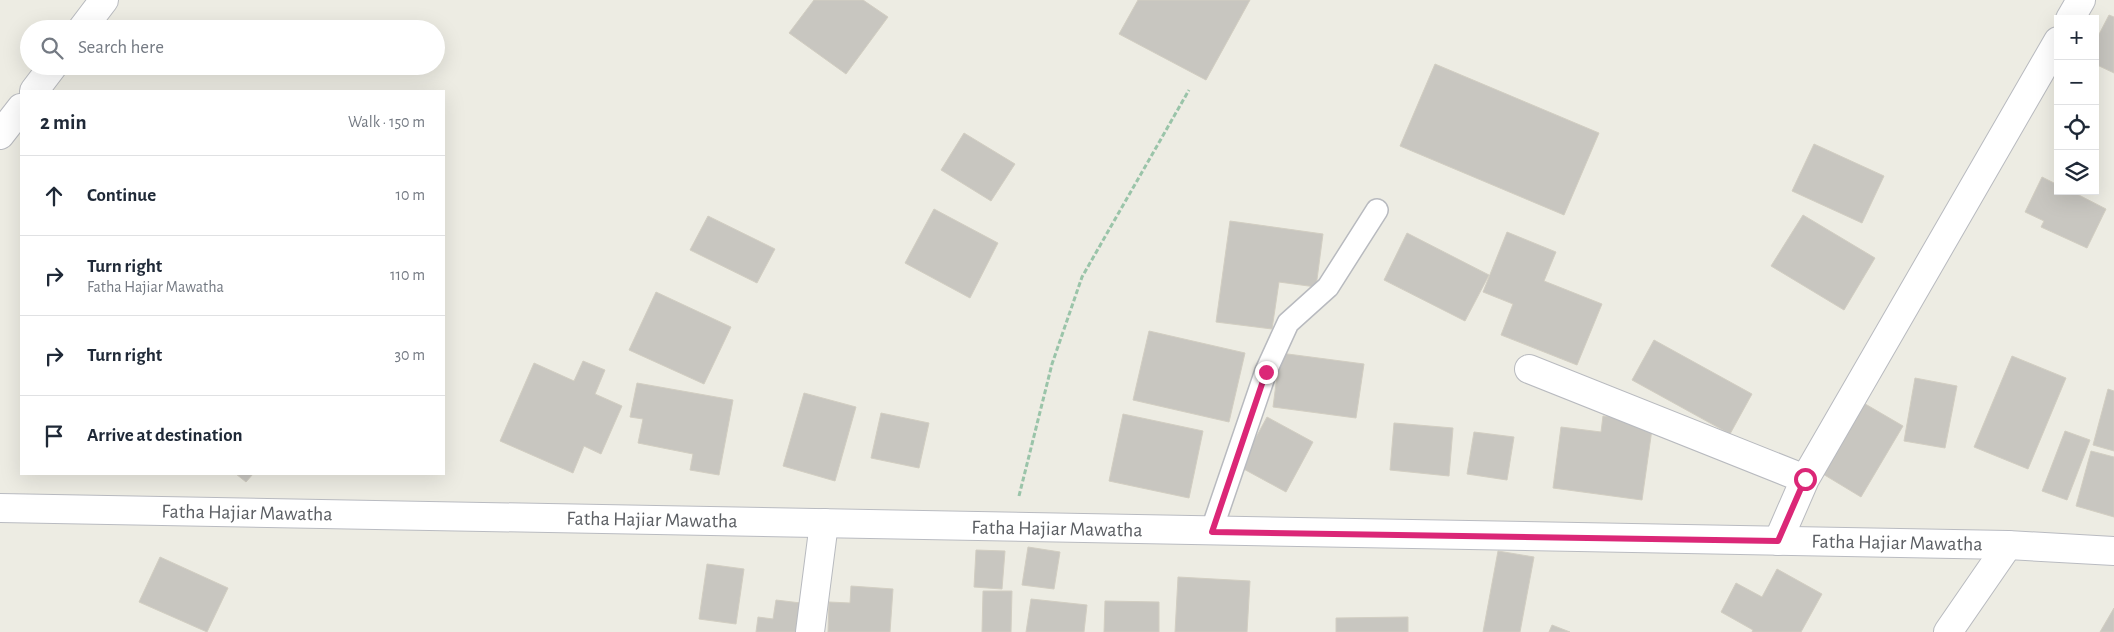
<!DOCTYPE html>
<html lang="en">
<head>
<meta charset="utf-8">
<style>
	:root { --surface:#fff; --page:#f2f2f3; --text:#1f2937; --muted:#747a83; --line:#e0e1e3 }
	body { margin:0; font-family:"Alegreya Sans",sans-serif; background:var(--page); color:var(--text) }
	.controls { position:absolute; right:15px; top:15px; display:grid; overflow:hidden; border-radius:0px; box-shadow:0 5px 20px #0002 }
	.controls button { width:45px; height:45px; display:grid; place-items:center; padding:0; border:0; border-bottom:1px solid var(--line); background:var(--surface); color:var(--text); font:25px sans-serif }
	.stop { position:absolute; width:15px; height:15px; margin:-11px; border:4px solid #db2777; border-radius:50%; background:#fff }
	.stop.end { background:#db2777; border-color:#fff; box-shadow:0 1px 5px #0008 }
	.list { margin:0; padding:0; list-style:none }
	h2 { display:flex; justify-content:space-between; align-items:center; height:65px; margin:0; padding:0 20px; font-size:21px }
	h2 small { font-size:16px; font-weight:400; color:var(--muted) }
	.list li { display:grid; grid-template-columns:32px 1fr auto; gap:15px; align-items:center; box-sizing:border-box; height:80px; padding:0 20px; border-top:1px solid var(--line) }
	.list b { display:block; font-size:19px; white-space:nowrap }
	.list p { margin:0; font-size:16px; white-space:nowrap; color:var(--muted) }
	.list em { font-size:16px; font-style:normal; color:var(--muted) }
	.icon { flex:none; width:28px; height:28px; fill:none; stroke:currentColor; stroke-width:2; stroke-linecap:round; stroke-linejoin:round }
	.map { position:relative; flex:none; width:2114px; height:632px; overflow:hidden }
	.search { position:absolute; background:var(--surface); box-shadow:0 5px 20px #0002; left:20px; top:20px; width:425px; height:55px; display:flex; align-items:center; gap:12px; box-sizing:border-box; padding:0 18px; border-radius:28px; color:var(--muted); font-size:19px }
	.panel { position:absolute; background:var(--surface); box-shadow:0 5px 20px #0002; left:20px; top:90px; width:425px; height:385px; border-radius:0px }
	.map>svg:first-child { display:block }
	.building { fill:#c8c6c0; stroke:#d2cec2 }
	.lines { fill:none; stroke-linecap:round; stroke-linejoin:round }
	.lane-casing { stroke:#b8babf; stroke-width:24 }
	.street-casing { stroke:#b8babf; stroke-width:30 }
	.secondary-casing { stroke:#b9bbc1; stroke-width:30 }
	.path { stroke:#9ac4a9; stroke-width:3; stroke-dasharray:5 2.5; stroke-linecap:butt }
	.lane { stroke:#fff; stroke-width:21 }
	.street { stroke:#fff; stroke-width:28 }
	.secondary { stroke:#fff; stroke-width:28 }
	.route { stroke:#db2777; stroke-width:6 }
	.labels { text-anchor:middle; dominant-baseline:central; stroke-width:4.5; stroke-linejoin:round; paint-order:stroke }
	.street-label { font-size:20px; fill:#5b5e63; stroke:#fff }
</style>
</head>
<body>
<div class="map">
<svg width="2114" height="632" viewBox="0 0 2114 632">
	<rect width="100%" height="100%" fill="#edece3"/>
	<path class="building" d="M814,0h49l25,17 -42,57 -57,-41z
		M1138,0h112l-44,80 -87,-46z
		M2109,15l5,2v56l-19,-9v-22z
		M1435,64l164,69 -35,82 -164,-69z
		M964,133l51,31 -24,37 -50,-31z
		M1814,144l70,32 -22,47 -70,-32z
		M2042,177l16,8v6h13l35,18 -19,39 -46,-21 3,-6 -19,-9z
		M934,209l64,34 -28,55 -65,-35z
		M1803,215l72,43 -31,52 -73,-44z
		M708,216l67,33 -18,34 -67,-33z
		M1230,221l93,13 -7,53 -37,-5 -7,47 -56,-7z
		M1507,232l49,20 -12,29 58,23 -25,61 -76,-30 12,-31 -30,-12z
		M1407,233l82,42 -24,46 -81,-41z
		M656,292l75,35 -27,57 -75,-34z
		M1149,331l96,22 -16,69 -96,-22z
		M1654,340l98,54 -22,40 -98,-54z
		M1280,353l84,11 -8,54 -83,-11z
		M2012,356l54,22 -38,91 -54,-22z
		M583,361l22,9 -10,24 27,12 -21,48 -17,-8 -11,27 -73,-32 34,-78 40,18z
		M1915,378l42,8 -12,62 -41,-7z
		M637,383l96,17 -14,75 -29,-5 3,-16 -55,-11 5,-24 -13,-2z
		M2108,389l6,2v60l-21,-6z
		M804,393l52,14 -21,74 -52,-15z
		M1855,398l48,28 -42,71 -48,-29z
		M881,413l48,10 -10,45 -48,-10z
		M1123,414l80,17 -14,67 -80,-17z
		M1603,416l50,6 -11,78 -89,-12 8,-61 40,5z
		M1267,417l46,25 -27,50 -46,-25z
		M1394,423l59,5 -4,48 -59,-6z
		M2065,431l25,9 -23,60 -25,-9z
		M1474,432l40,5 -7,43 -40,-6z
		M2091,451l23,6v60l-38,-11z
		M236,474h17l-7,8z
		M1028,547l32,5 -6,37 -32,-4z
		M976,550l29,1 -3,38 -28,-2z
		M1498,551l36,6 -14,75h-37z
		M160,557l68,31 -21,44 -68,-30z
		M707,564l37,5 -8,55 -37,-5z
		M1777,569l45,25 -21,38h-49l1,-2 -32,-18 15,-29 26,14z
		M1178,577l72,4 -3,51h-72z
		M851,586l42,3 -3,43h-62l1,-30 21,1z
		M983,591h29l-1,41h-29z
		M1031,599l56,6 -3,27h-58z
		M776,600l33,4 -4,28h-49l2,-15 15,2z
		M1105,601l54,1v30h-55z
		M2114,608v24h-14z
		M1408,617v15h-72v-14z
		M1552,625l18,7h-21z"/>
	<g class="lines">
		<defs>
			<path id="lane" d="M1211,532l55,-161 22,-48 40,-36 49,-77"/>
			<path id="street" d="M2070,19l11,-19
				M82,29l22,-29
				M34,91l19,-25
				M0,135l21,-27
				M1529,369l276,110
				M1778,541l27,-62 253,-438
				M810,632l14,-109
				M1948,632l60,-87"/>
			<path id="secondary" d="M0,508l2008,37 106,6"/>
		</defs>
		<use href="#lane" class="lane-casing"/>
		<use href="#street" class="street-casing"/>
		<use href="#secondary" class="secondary-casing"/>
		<path class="path" d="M1019,496l33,-132 30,-87 107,-187"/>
		<use href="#lane" class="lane"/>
		<use href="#street" class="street"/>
		<use href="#secondary" class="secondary"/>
	</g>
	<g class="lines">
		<path class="route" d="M1266,372l-54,160 566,9 27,-62"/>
	</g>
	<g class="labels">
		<g class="street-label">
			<text transform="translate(247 513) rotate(1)">Fatha Hajiar Mawatha</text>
			<text transform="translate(652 520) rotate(1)">Fatha Hajiar Mawatha</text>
			<text transform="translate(1057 529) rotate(1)">Fatha Hajiar Mawatha</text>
			<text transform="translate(1897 543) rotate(1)">Fatha Hajiar Mawatha</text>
		</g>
	</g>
</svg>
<div class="controls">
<button>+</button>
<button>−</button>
<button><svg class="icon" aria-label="locate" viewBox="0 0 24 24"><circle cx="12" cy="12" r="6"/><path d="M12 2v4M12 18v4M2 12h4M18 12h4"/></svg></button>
<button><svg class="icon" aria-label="layers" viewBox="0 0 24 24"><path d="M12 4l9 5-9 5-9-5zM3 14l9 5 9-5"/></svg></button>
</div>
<div class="stop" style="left:1805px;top:479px"></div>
<div class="stop end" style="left:1266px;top:372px"></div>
<div class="search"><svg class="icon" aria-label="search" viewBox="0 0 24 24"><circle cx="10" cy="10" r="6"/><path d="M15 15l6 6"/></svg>Search here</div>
<section class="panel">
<h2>2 min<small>Walk · 150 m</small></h2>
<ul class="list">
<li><svg class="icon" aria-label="ahead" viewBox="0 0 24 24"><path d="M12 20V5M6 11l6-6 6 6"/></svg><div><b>Continue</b></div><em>10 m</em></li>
<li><svg class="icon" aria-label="right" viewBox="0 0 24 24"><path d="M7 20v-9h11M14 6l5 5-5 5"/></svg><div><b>Turn right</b><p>Fatha Hajiar Mawatha</p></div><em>110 m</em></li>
<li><svg class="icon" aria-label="right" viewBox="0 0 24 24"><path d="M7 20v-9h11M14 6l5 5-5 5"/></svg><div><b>Turn right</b></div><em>30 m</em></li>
<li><svg class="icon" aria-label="arrive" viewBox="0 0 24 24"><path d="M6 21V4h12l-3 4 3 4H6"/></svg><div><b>Arrive at destination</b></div></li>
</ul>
</section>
</div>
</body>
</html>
